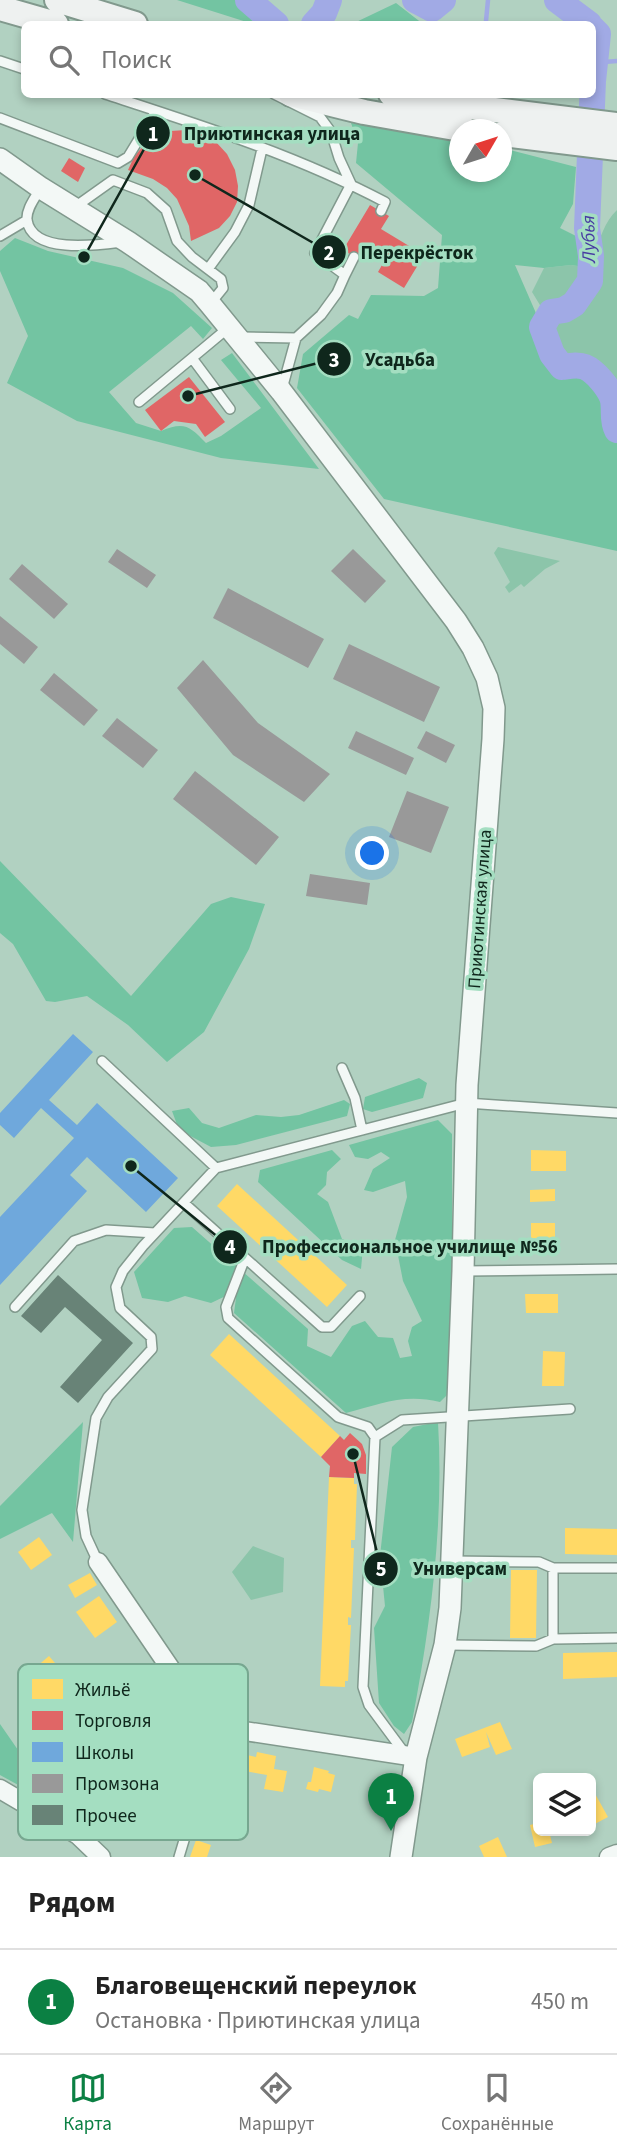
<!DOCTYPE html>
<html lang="ru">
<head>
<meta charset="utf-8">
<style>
	:root { --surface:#fff; --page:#f2f2f2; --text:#222; --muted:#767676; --line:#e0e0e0; --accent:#0b8043 }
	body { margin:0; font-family:"Source Sans 3",sans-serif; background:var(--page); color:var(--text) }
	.controls { position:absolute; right:21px; bottom:21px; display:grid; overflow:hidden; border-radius:10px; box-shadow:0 4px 10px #0003 }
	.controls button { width:63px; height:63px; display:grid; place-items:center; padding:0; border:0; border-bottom:2px solid var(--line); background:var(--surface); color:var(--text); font:35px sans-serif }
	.compass { position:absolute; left:449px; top:119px; width:63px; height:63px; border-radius:50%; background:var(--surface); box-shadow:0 4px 10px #0003; rotate:51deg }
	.you { position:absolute; left:373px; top:854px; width:24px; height:24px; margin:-18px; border:5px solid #fff; border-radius:50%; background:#1a73e8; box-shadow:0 0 0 10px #1a73e833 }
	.badge { display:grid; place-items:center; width:46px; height:46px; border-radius:50%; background:var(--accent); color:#fff; font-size:23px; font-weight:700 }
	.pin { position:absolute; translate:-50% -58px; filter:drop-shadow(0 2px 4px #0008) }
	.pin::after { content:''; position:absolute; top:37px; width:24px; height:21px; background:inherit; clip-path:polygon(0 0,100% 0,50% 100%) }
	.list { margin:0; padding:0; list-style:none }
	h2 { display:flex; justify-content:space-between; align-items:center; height:91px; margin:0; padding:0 28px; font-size:30px }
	h2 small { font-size:23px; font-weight:400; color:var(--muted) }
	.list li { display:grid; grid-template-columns:46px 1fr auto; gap:21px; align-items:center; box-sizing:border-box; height:105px; padding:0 28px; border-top:2px solid var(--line) }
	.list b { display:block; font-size:26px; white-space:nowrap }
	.list p { margin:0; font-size:23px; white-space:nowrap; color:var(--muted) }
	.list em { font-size:23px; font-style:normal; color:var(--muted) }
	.icon { flex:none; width:38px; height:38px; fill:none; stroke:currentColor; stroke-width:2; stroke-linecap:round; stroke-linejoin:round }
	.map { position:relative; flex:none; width:617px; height:1857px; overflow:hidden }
	.search { position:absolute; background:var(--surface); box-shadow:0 4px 10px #0003; left:21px; right:21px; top:21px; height:77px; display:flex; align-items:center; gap:18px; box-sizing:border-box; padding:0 24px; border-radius:10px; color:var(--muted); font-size:26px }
	.sheet { height:196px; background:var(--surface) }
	nav { display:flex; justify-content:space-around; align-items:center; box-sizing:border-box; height:98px; border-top:2px solid var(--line); background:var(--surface); font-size:19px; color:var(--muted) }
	nav a { display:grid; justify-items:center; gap:4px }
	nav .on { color:var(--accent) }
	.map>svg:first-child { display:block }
	.green { fill:#8cc5aa }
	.forest { fill:#73c4a2 }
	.homes { fill:#ffd966 }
	.shops { fill:#e06666 }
	.schools { fill:#6fa8dc }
	.industry { fill:#999 }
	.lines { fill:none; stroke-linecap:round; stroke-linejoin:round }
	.stream { stroke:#a1aae5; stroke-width:4.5 }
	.river { stroke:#a1aae5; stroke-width:26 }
	.building { fill:#688377 }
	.service-casing { stroke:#81998d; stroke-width:12 }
	.minor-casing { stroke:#81998d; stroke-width:21 }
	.tertiary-casing { stroke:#81998d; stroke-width:24 }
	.secondary-casing { stroke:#81998d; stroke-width:28 }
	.service { stroke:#f3f8f6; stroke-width:9 }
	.minor { stroke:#f3f8f6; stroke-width:18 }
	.tertiary { stroke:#f3f8f6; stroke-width:21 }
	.secondary { stroke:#eef1f0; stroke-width:24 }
	.labels { text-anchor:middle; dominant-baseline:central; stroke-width:7; stroke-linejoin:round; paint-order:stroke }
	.street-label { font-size:18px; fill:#0f271c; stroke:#a4dec1 }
	.water-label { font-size:19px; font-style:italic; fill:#473ba2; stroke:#a4dec1 }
	.key { fill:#a4dec1; stroke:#77a790; stroke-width:2 }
	.key-label { font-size:19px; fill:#0f271c }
	.leader { fill:none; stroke:#0f271c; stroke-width:2.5 }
	.callout-dot { fill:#0f271c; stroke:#a4dec1; stroke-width:2.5 }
	.mark-label { font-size:21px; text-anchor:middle; font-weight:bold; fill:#fff }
	.callout-label { font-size:19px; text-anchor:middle; font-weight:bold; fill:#0f271c; stroke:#a4dec1; stroke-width:7; stroke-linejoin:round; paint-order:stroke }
</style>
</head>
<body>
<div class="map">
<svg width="617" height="1857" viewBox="0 0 617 1857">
	<rect width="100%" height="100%" fill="#b1d1c1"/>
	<path class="green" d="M617,210v220l-4,-6v-26l-38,-33 -13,2 -10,-13 -10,-27 1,-17 -11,-18 12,-24 27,-3 20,3c6,-20 11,-44 26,-58z
		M498,547l62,14 -15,8 -21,18 -3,-3 -12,9 -4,-6 5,-5 -16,-29z
		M253,1546l31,12 -1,34 -32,8 -19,-28z"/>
	<path class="forest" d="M177,0h76l38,24h-38z
		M396,3l27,21h-71z
		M351,123l108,14 1,35h42v-24l74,19 -3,37 -13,24 38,19 -7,21 -20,-3 -27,3 -29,-3 27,62 10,27 10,13c7,-1 16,-3 23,0 10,4 23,20 27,30 4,10 -1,22 5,33v121l-233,-52 -87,-111 6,-34 46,-39 9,4 13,-24 53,1 14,-8 4,-53 -86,-72 2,-20z
		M15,238l33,13 75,17 50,25 39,35 -9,11 -12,-13 -82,66 27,31 25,8c23,-10 29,-5 45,12l15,-7 40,-28 -40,-48 11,-7 87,116 -98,-11 -144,-37 -70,-38 21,-47 -28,-65v-20z
		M0,861l131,135 80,-92 20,-7 34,7 -16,45 -45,83 -37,30 -39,-37 -41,-29 -32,6 -9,-1 -33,-57 -13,-11z
		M419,1078l8,5 -4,15 -51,14 -9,-3 2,-12z
		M344,1100l6,4 -3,12 -111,29 -25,2 -32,-17 -7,-19 17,-3 13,15 17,5 37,-13 25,2 18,-2z
		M438,1120l14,14v133l-5,128 -7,7c-36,-9 -60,2 -94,11l-112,-100 2,-15 -4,-5 -21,10 -26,-7 -17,6 -26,-4 -8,-26 40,-44 18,-1 116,102 -1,17 24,11 21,-31 13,-5 13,16 15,1 7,20 12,-2 -4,-15 4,-14 10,-6 -19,-40 -8,-41 12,-43 -2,-16 -32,11 -9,-2 9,-21 17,-11 -9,-6 -13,7 -13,-2 -6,-12z
		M332,1150l9,9 -14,13 -1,13 -9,9 11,8 14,37 21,8 -2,22 -19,-9 -84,-78 2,-12z
		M83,1422l-10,120 -21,-29 -52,26v-33z
		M438,1422c6,100 -7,201 -26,300l-8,12 -10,-8 -15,-23 -5,-75 11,-22 -5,-50 12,-109 21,-20z
		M0,1724l43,62 -12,6 -31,-17z"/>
	<path class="homes" d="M531,1150l35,1v20h-35z
		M237,1184l110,101 -20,22 -110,-101z
		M555,1189v12l-25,1v-12z
		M531,1223h24v24h-24z
		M525,1294h33v19h-32z
		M229,1334l111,102 -19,21 -111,-102z
		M543,1351l22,1 -1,34h-22z
		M329,1477l25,1v6h3l-2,56h-4v8h3l-3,70 -3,-1v8h3l-3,56h-3v6l-25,-1z
		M565,1528l52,1v26l-52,-1z
		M39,1537l13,18 -21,15 -13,-18z
		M511,1570h26l-1,68h-26z
		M90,1573l7,12 -22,13 -7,-13z
		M99,1596l18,26 -22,16 -19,-26z
		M617,1652v25l-54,2v-26z
		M49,1656l12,14 -13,12 -13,-14z
		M500,1722l12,27 -16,6 -10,-23 4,15 -28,10 -7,-18z
		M257,1752l19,4 -2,13 13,2 -4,21 -19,-3 3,-14 -23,-4 3,-16 9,2z
		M314,1767l15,4 -1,2 7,2 -4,17 -12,-3 -1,3 -12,-3 2,-7h3z
		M593,1790l15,27 -17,9v-35z
		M538,1823v8h11l3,12 -17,4 -5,-22z
		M498,1837l9,20h-23l-5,-11z
		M196,1840l15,5 -4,12h-17z"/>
	<path class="shops" d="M186,130l15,4 15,8 11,12 8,16 3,16 -1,16 -7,14 -11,12 -28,13 -2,-15 -12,-27 -10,-11 -14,-9 -25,-9 6,-13 9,-11 14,-10 14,-5z
		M69,158l16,10 -7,14 -17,-11z
		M370,205l19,11 -8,13 43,26 -20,33 -26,-16 8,-14 -17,-10 -8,13 -18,-11z
		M189,377l36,45 -20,15 -9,-13 -22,-3 -13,10 -16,-21z
		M350,1433l12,11 4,11v19l-12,-1v5l-25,-1 1,-11 -9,-9 19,-21 4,4z"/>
	<path class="schools" d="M73,1034l20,18 -44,48 28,25 20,-22 81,75 -32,34 -59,-55 -17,18 17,16 -87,94v-68l74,-79 -33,-30 -27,30 -14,-13v-12z"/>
	<path class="industry" d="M117,549l39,26 -9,13 -39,-26z
		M353,549l33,32 -21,22 -34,-32z
		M22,564l46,40 -14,15 -45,-40z
		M228,588l96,51 -16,29 -95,-50z
		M0,616l38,31 -14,17 -24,-20z
		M349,644l91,43 -16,35 -91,-43z
		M203,660l55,63 72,51 -26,28 -71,-47 -56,-67z
		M54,673l44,37 -14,16 -44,-36z
		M117,718l41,32 -15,18 -41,-32z
		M356,731l58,27 -8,17 -58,-27z
		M426,731l29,14 -9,18 -29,-15z
		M195,771l84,66 -23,28 -83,-66z
		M407,791l42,16 -18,46 -42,-16z
		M310,874l60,9 -3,22 -61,-9z"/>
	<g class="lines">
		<path class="stream" d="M486,21l2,-21
			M595,57l9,5 13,-1"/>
		<path class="river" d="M248,0l28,24
			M415,0l17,9 11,-9
			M557,0l32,24
			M314,24l10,-11 5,-13
			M592,28l6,6 -5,47 -6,147 4,28 -1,25 -16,23 -10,6 -13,2 -9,15 10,27 10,13c7,-1 16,-3 23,0 10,4 23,20 27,30 4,10 -1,22 5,33"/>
	</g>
	<path class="building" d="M58,1275l75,68 -55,60 -18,-16 42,-47 -37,-33 -24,26 -20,-17z"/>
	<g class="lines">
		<defs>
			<path id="service" d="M0,61l24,8
				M105,94c95,31 191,61 280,108l-4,9
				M274,94l46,23 11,15 8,26 12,26
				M0,118l118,45 10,-6 28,-46
				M40,189c-5,9 -14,20 -13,31 5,35 72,25 95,22
				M75,207l38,-27 34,13 19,17 11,31 15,16 29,22 2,9 -13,16
				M0,236l27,-16
				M208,269l27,-37 14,-27 13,-56
				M345,275l9,-18
				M228,328l-36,30 38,51
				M241,337l55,1
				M282,389l14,-51 25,-23 16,-22 8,-18 -30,-22 36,-69
				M139,402l53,-44
				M102,1061l114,107
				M342,1068l13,30 7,32
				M184,1203l138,124h9l29,-31
				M245,1258l-19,49 2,11 110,99 30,10 7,10
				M465,1271l152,-2
				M15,1307l59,-66 32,-11 49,3
				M452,1561l87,1 14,6h64
				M98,1562l-12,-26 -4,-26 14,-92 12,-21 44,-48 -1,-12 -31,-29 -4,-21 7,-16 20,-25 73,-78 250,-65 151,10
				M553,1639v-71
				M447,1645l89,1 17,-7 64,-1
				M406,1755l-37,-50 -6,-18 12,-250 27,-17 168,-11
				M179,1857l39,-130"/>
			<path id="minor" d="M98,1562l102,150 18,15 198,30
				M0,1789l78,46 23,22
				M609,1857l8,-3"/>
			<path id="tertiary" d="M0,159l41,29 87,54 71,49 11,13 71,87 175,230 17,27 14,30 7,30 -1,31 -26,346 -4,186 -13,337 -5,37 -29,112 -15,100"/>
			<path id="secondary" d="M57,0l78,24
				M0,8l56,16
				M291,94l73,18 102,18
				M391,94l39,8 187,23
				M502,134l115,14"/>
		</defs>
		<use href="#service" class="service-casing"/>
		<use href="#minor" class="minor-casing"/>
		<use href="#tertiary" class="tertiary-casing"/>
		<use href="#secondary" class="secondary-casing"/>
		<use href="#service" class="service"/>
		<use href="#minor" class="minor"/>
		<use href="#tertiary" class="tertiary"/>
		<use href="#secondary" class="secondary"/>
	</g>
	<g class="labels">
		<g class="street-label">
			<text transform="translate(480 909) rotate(-86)">Приютинская улица</text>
		</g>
		<g class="water-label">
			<text transform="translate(589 239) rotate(-91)">Лубья</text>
		</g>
	</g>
	<rect x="18" y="1664" width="230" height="176" rx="10" class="key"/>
	<rect x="32" y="1679" width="31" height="20" fill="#ffd966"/>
	<rect x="32" y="1711" width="31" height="19" fill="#e06666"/>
	<rect x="32" y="1742" width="31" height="20" fill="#6fa8dc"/>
	<rect x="32" y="1774" width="31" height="19" fill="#999"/>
	<rect x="32" y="1805" width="31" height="20" fill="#688377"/>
	<g class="key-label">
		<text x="75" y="1696">Жильё</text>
		<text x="75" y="1727">Торговля</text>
		<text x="75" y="1759">Школы</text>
		<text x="75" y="1790">Промзона</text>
		<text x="75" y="1822">Прочее</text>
	</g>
	<path class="leader" d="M84 257L153 133M195 175L329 252M188 396L334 359M131 1166L230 1247M353 1454L381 1569"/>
	<g class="callout-dot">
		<circle cx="84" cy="257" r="7"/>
		<circle cx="195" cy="175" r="7"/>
		<circle cx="188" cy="396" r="7"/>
		<circle cx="131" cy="1166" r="7"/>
		<circle cx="353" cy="1454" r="7"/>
		<circle cx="153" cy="133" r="18"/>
		<circle cx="329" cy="252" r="18"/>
		<circle cx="334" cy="359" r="18"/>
		<circle cx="230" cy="1247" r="18"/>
		<circle cx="381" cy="1569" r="18"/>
	</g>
	<g class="mark-label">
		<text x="153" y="141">1</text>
		<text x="329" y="260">2</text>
		<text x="334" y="367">3</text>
		<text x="230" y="1254">4</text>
		<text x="381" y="1576">5</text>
	</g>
	<g class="callout-label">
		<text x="272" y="140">Приютинская улица</text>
		<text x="417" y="259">Перекрёсток</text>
		<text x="400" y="366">Усадьба</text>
		<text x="410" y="1253">Профессиональное училище №56</text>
		<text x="460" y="1575">Универсам</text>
	</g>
</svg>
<div class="controls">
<button><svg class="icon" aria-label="layers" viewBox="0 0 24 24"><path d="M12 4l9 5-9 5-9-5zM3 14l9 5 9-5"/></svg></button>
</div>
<svg class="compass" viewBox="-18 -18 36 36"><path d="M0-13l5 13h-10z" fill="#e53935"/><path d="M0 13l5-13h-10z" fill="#767676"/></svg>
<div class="you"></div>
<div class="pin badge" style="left:391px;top:1831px">1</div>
<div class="search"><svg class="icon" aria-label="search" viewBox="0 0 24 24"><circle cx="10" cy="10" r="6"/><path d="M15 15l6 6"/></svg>Поиск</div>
</div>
<section class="sheet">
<h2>Рядом<small></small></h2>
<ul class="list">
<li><span class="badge">1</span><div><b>Благовещенский переулок</b><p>Остановка · Приютинская улица</p></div><em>450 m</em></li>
</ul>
</section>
<nav>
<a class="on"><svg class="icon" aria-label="map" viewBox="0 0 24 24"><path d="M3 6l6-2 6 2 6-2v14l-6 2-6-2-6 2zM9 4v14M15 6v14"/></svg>Карта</a>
<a><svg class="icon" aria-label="directions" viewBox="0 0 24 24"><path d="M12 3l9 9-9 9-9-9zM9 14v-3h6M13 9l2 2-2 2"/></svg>Маршрут</a>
<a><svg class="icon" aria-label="saved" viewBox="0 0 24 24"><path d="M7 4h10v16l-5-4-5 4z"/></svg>Сохранённые</a>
</nav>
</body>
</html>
